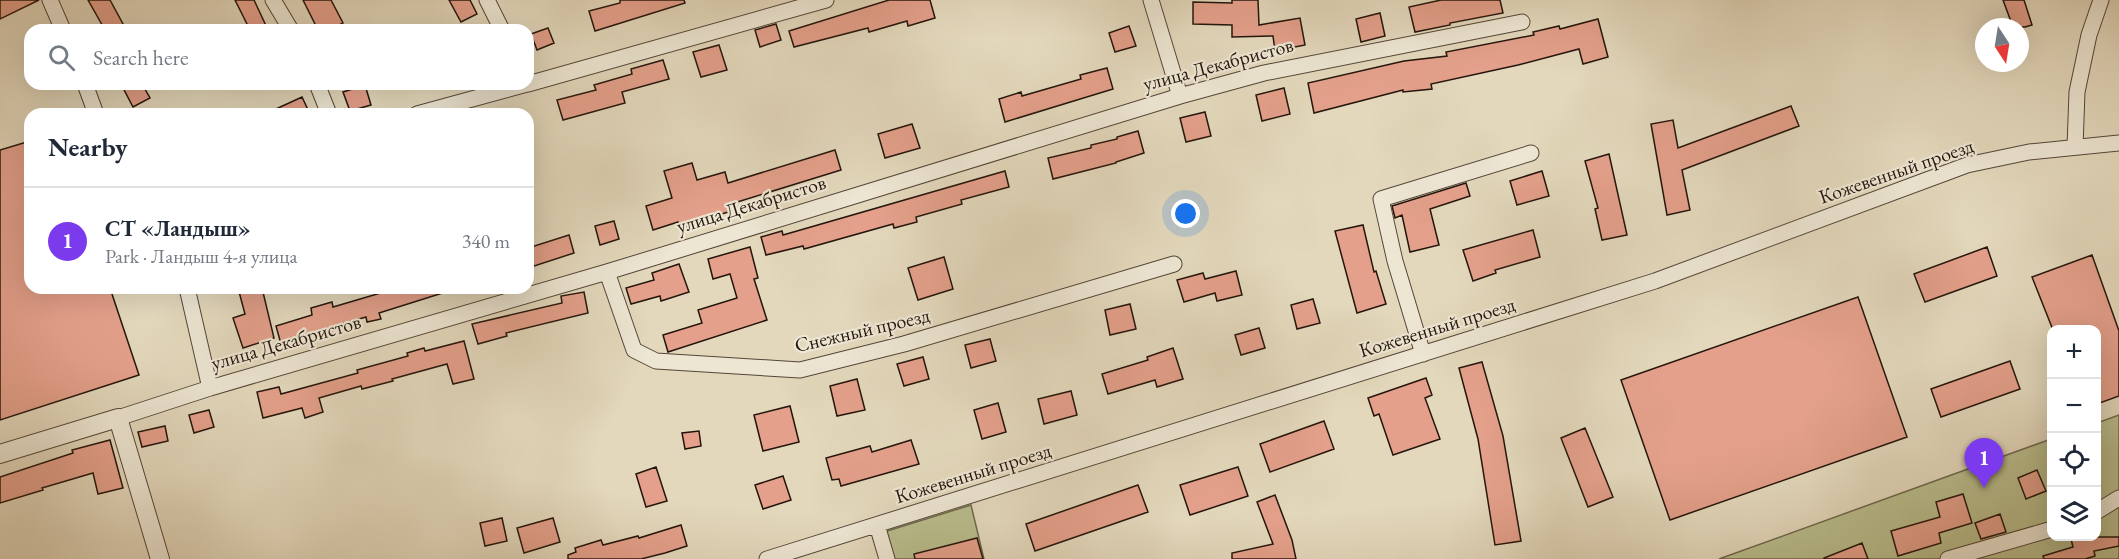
<!DOCTYPE html>
<html lang="en">
<head>
<meta charset="utf-8">
<style>
	:root { --surface:#fff; --page:#f2f2f3; --text:#1f2937; --muted:#747a83; --line:#e0e1e3; --accent:#7c3aed }
	body { margin:0; font-family:"EB Garamond",serif; background:var(--page); color:var(--text) }
	.controls { position:absolute; right:18px; bottom:18px; display:grid; overflow:hidden; border-radius:12px; box-shadow:0 6px 24px #0002 }
	.controls button { width:54px; height:54px; display:grid; place-items:center; padding:0; border:0; border-bottom:2px solid var(--line); background:var(--surface); color:var(--text); font:30px sans-serif }
	.compass { position:absolute; left:1975px; top:18px; width:54px; height:54px; border-radius:50%; background:var(--surface); box-shadow:0 6px 24px #0002; rotate:168deg }
	.you { position:absolute; left:1186px; top:214px; width:21px; height:21px; margin:-15px; border:4px solid #fff; border-radius:50%; background:#1a73e8; box-shadow:0 0 0 9px #1a73e833 }
	.badge { display:grid; place-items:center; width:39px; height:39px; border-radius:50%; background:var(--accent); color:#fff; font-size:20px; font-weight:700 }
	.pin { position:absolute; translate:-50% -50px; filter:drop-shadow(0 2px 3px #0008) }
	.pin::after { content:''; position:absolute; top:32px; width:21px; height:18px; background:inherit; clip-path:polygon(0 0,100% 0,50% 100%) }
	.list { margin:0; padding:0; list-style:none }
	h2 { display:flex; justify-content:space-between; align-items:center; height:78px; margin:0; padding:0 24px; font-size:26px }
	h2 small { font-size:20px; font-weight:400; color:var(--muted) }
	.list li { display:grid; grid-template-columns:39px 1fr auto; gap:18px; align-items:center; box-sizing:border-box; height:108px; padding:0 24px; border-top:2px solid var(--line) }
	.list b { display:block; font-size:22px; white-space:nowrap }
	.list p { margin:0; font-size:20px; white-space:nowrap; color:var(--muted) }
	.list em { font-size:20px; font-style:normal; color:var(--muted) }
	.icon { flex:none; width:33px; height:33px; fill:none; stroke:currentColor; stroke-width:2; stroke-linecap:round; stroke-linejoin:round }
	.map { position:relative; flex:none; width:2119px; height:559px; overflow:hidden }
	.search { position:absolute; background:var(--surface); box-shadow:0 6px 24px #0002; left:24px; top:24px; width:510px; height:66px; display:flex; align-items:center; gap:15px; box-sizing:border-box; padding:0 21px; border-radius:18px; color:var(--muted); font-size:22px }
	.panel { position:absolute; background:var(--surface); box-shadow:0 6px 24px #0002; left:24px; top:108px; width:510px; height:186px; border-radius:18px }
	.map>svg:first-child { display:block }
	.green { fill:#b9bd8d; stroke:#6e694c; stroke-width:1.5 }
	.building { fill:#e4a08b; stroke:#24150c; stroke-width:1.5 }
	.lines { fill:none; stroke-linecap:round; stroke-linejoin:round }
	.minor-casing { stroke:#544638; stroke-width:17 }
	.tertiary-casing { stroke:#544638; stroke-width:20 }
	.minor { stroke:#ede6d3; stroke-width:15 }
	.tertiary { stroke:#ede6d3; stroke-width:18 }
	.labels { text-anchor:middle; dominant-baseline:central; stroke-width:4.5; stroke-linejoin:round; paint-order:stroke }
	.street-label { font-size:20px; fill:#24150c; stroke:#ede6d3 }
</style>
</head>
<body>
<div class="map">
<svg width="2119" height="559" viewBox="0 0 2119 559">
	<rect width="100%" height="100%" fill="#e3d8bc"/>
	<filter id="stains"><feTurbulence type="fractalNoise" baseFrequency=".00333" numOctaves="4"/><feColorMatrix values="0 0 0 0 .2 0 0 0 0 .09 0 0 0 0 .02 0 0 0 .5 -.17"/></filter>
	<radialGradient id="worn" r=".72"><stop offset=".6" stop-color="#630" stop-opacity="0"/><stop offset="1" stop-color="#630" stop-opacity=".3"/></radialGradient>
	<path class="green" d="M2119,415v144h-400l332,-120 1,97h44l1,-113z
		M971,505l13,54h-92l-8,-27z"/>
	<path class="building" d="M0,0h39l-39,19z
		M88,0h22l13,24 -11,6h-7z
		M235,0h19l14,30h-18z
		M303,0h28l12,23 -13,7h-12z
		M449,0h21l7,14 -16,8z
		M620,0h64l1,3 -90,28 -6,-20 31,-8z
		M889,0h41l5,18 -27,8 -1,-5 -38,11 -1,-4 -74,19 -5,-16z
		M1232,0h26l1,25 41,-7 5,27 -30,6 -2,-15 -41,1v-12l-39,-1v-22l39,1z
		M1441,0h59l3,13 -53,10v2l-35,7 -6,-25z
		M2003,0h21l8,25 -7,2h-12z
		M1380,13l5,23 -24,6 -5,-23z
		M1598,19l10,38 -25,7 -4,-15 -61,16 -87,19 1,5 -29,3v-2l-89,23 -6,-30 96,-22 43,-5 -1,-4 88,-17 -1,-3 26,-6 1,3z
		M776,24l5,16 -21,7 -5,-17z
		M1129,26l7,20 -21,6 -6,-19z
		M548,28l6,15 -17,7 -6,-16z
		M719,45l8,25 -26,7 -8,-25z
		M663,60l6,19 -47,13 3,11 -62,17 -6,-20 39,-10 -2,-5 38,-11 -1,-5z
		M1107,68l6,21 -108,33 -6,-23 22,-7 1,4 59,-17 -1,-4z
		M121,84h21l8,14 -17,9z
		M365,85l6,20 -21,6 -7,-19z
		M1284,88l6,26 -28,7 -6,-26z
		M302,97l8,17h-45z
		M1791,106l8,20 -117,44 8,40 -23,5 -16,-91 22,-4 5,28z
		M1205,112l6,24 -25,6 -6,-24z
		M912,124l8,24 -35,10 -7,-24z
		M1138,131l6,22 -28,9v1l-63,16 -5,-21 43,-10v-3l26,-6v-2z
		M30,141v147h80l29,87 -139,45v-270z
		M835,150l6,20 -107,33 2,7 -33,9 1,3 -24,7 -2,-7 -25,8 -7,-24 26,-8 -8,-27 28,-8 5,17 28,-8 3,11z
		M1609,154l18,81 -25,5 -7,-31 3,-1 -13,-47z
		M1005,171l4,16 -48,13 1,4 -46,13 1,5 -23,6 -1,-4 -89,25 -1,-3 -37,9 -5,-18 21,-6 1,4z
		M1542,171l7,25 -32,9 -7,-24z
		M1466,183l4,13 -40,13 9,36 -29,7 -8,-37 -7,3 -3,-12z
		M614,221l5,18 -19,6 -5,-19z
		M1363,225l11,47 2,-1 10,33 -29,9 -22,-82z
		M1533,230l7,27 -45,13 1,3 -23,8 -10,-31z
		M569,235l5,18 -46,15v-20z
		M750,247l8,31 -4,1 13,41 -99,32 -5,-17 39,-12 -4,-13 39,-12 -7,-24 -17,5 -5,-20z
		M1987,247l10,29 -72,26 -11,-28z
		M2092,255l27,76v65l-22,8v-74h-44l-21,-53z
		M944,257l9,32 -35,11 -10,-32z
		M679,264l10,28 -28,9 -1,-5 -29,8 -5,-16 28,-8 -2,-7z
		M1236,271l6,24 -25,6 -2,-8 -31,9 -7,-22 26,-7 2,6z
		M238,288h24l12,50 -31,10 -10,-30 12,-4z
		M383,288h65l1,3 -70,22 2,6 -14,3 -1,-5 -28,8 2,8 -21,6 -2,-6 -36,11 -5,-18 36,-11 -1,-7 21,-6 1,5 51,-15z
		M584,292l4,21 -82,20 1,3 -29,8 -6,-20 90,-21 -1,-7z
		M1858,297l49,140 -237,83 -49,-140z
		M1313,299l7,24 -23,6 -6,-24z
		M1130,304l6,25 -26,6 -5,-25z
		M1259,328l6,20 -24,7 -6,-20z
		M990,339l6,22 -25,7 -6,-23z
		M464,341l10,38 -21,5 -6,-20 -55,15 1,2 -31,8 -1,-3 -42,12 4,14 -18,6 -3,-10 -39,10 -6,-26 22,-5 2,7 77,-21 -1,-3 51,-14 -1,-3 17,-5 1,3z
		M1173,348l10,31 -26,8 -2,-7 -47,14 -6,-20 46,-14 -1,-3z
		M923,357l6,22 -25,7 -7,-22z
		M2010,361l10,28 -79,28 -10,-28z
		M1482,362l21,74 18,105 -26,4 -17,-106 -19,-71z
		M1426,378l6,17 -7,3 15,41 -47,16 -14,-41 -5,2 -6,-18z
		M857,379l8,31 -28,6 -7,-30z
		M1071,391l6,24 -33,9 -6,-25z
		M998,403l8,29 -24,7 -8,-29z
		M790,406l9,36 -36,9 -9,-36z
		M209,410l5,17 -20,6 -5,-18z
		M1324,421l10,28 -64,23 -10,-28z
		M165,426l3,15 -26,6 -4,-15z
		M1585,428l28,69 -25,10 -27,-69z
		M699,431l2,15 -16,3 -3,-16z
		M110,440l13,48 -25,6 -5,-21 -51,15 1,2 -43,13v-26l73,-24 -1,-3z
		M911,440l8,24 -78,22 -2,-7 -7,1 -6,-22 44,-12 2,6z
		M656,467l11,34 -21,6 -10,-33z
		M1238,467l10,29 -58,19 -10,-30z
		M2037,470l9,21 -20,8 -8,-21z
		M783,476l8,24 -28,9 -8,-24z
		M1138,485l10,27 -113,39 -9,-27z
		M1963,494l9,29 -33,10 2,10 -43,13 -7,-25 49,-14 -4,-15z
		M1275,495l17,45 4,19h-64v-6l41,-9 -16,-42z
		M2000,514l6,18 -25,7 -6,-16z
		M502,518l5,23 -22,5 -5,-23z
		M553,518l7,24 -36,11 -7,-25z
		M681,525l6,21 -22,7 -24,6h-73v-4l8,-3 -1,-4 26,-8 2,5 35,-9 1,2z
		M2080,537h39v9l-25,5 1,5 -10,3h-41l-1,-3 30,-9 -2,-8z
		M977,538l6,21h-68l-1,-5z
		M1862,543l6,16h-44v-1z"/>
	<g class="lines">
		<defs>
			<path id="minor" d="M50,0l13,30
				M273,0l18,30
				M487,0l15,30
				M1151,0l29,96
				M85,84l11,30
				M317,84l12,30
				M528,84l298,-84
				M417,114l110,-30
				M2075,147l2,-55 12,-57 12,-35
				M607,272l27,78 22,11 144,9 104,-26 270,-80
				M187,288l23,100
				M1423,354l-28,-93 -14,-62 150,-46
				M118,418l92,-30 397,-116 573,-176 84,-23 258,-51
				M2096,512l23,-14
				M877,525l10,34
				M767,559l888,-278 312,-116 62,-13 90,-9
				M1948,559l104,-30"/>
			<path id="tertiary" d="M0,454l118,-36 42,141"/>
		</defs>
		<use href="#minor" class="minor-casing"/>
		<use href="#tertiary" class="tertiary-casing"/>
		<use href="#minor" class="minor"/>
		<use href="#tertiary" class="tertiary"/>
	</g>
	<g class="labels">
		<g class="street-label">
			<text transform="translate(1218 64) rotate(-15)">улица Декабристов</text>
			<text transform="translate(1896 171) rotate(-19)">Кожевенный проезд</text>
			<text transform="translate(751 204) rotate(-17)">улица Декабристов</text>
			<text transform="translate(1437 327) rotate(-17)">Кожевенный проезд</text>
			<text transform="translate(862 330) rotate(-13)">Снежный проезд</text>
			<text transform="translate(286 342) rotate(-16)">улица Декабристов</text>
			<text transform="translate(973 473) rotate(-17)">Кожевенный проезд</text>
		</g>
	</g>
	<rect width="100%" height="100%" filter="url(#stains)"/>
	<rect width="100%" height="100%" fill="url(#worn)"/>
</svg>
<div class="controls">
<button>+</button>
<button>−</button>
<button><svg class="icon" aria-label="locate" viewBox="0 0 24 24"><circle cx="12" cy="12" r="6"/><path d="M12 2v4M12 18v4M2 12h4M18 12h4"/></svg></button>
<button><svg class="icon" aria-label="layers" viewBox="0 0 24 24"><path d="M12 4l9 5-9 5-9-5zM3 14l9 5 9-5"/></svg></button>
</div>
<svg class="compass" viewBox="-18 -18 36 36"><path d="M0-13l5 13h-10z" fill="#e53935"/><path d="M0 13l5-13h-10z" fill="#747a83"/></svg>
<div class="you"></div>
<div class="pin badge" style="left:1984px;top:488px">1</div>
<div class="search"><svg class="icon" aria-label="search" viewBox="0 0 24 24"><circle cx="10" cy="10" r="6"/><path d="M15 15l6 6"/></svg>Search here</div>
<section class="panel">
<h2>Nearby<small></small></h2>
<ul class="list">
<li><span class="badge">1</span><div><b>СТ «Ландыш»</b><p>Park · Ландыш 4-я улица</p></div><em>340 m</em></li>
</ul>
</section>
</div>
</body>
</html>
